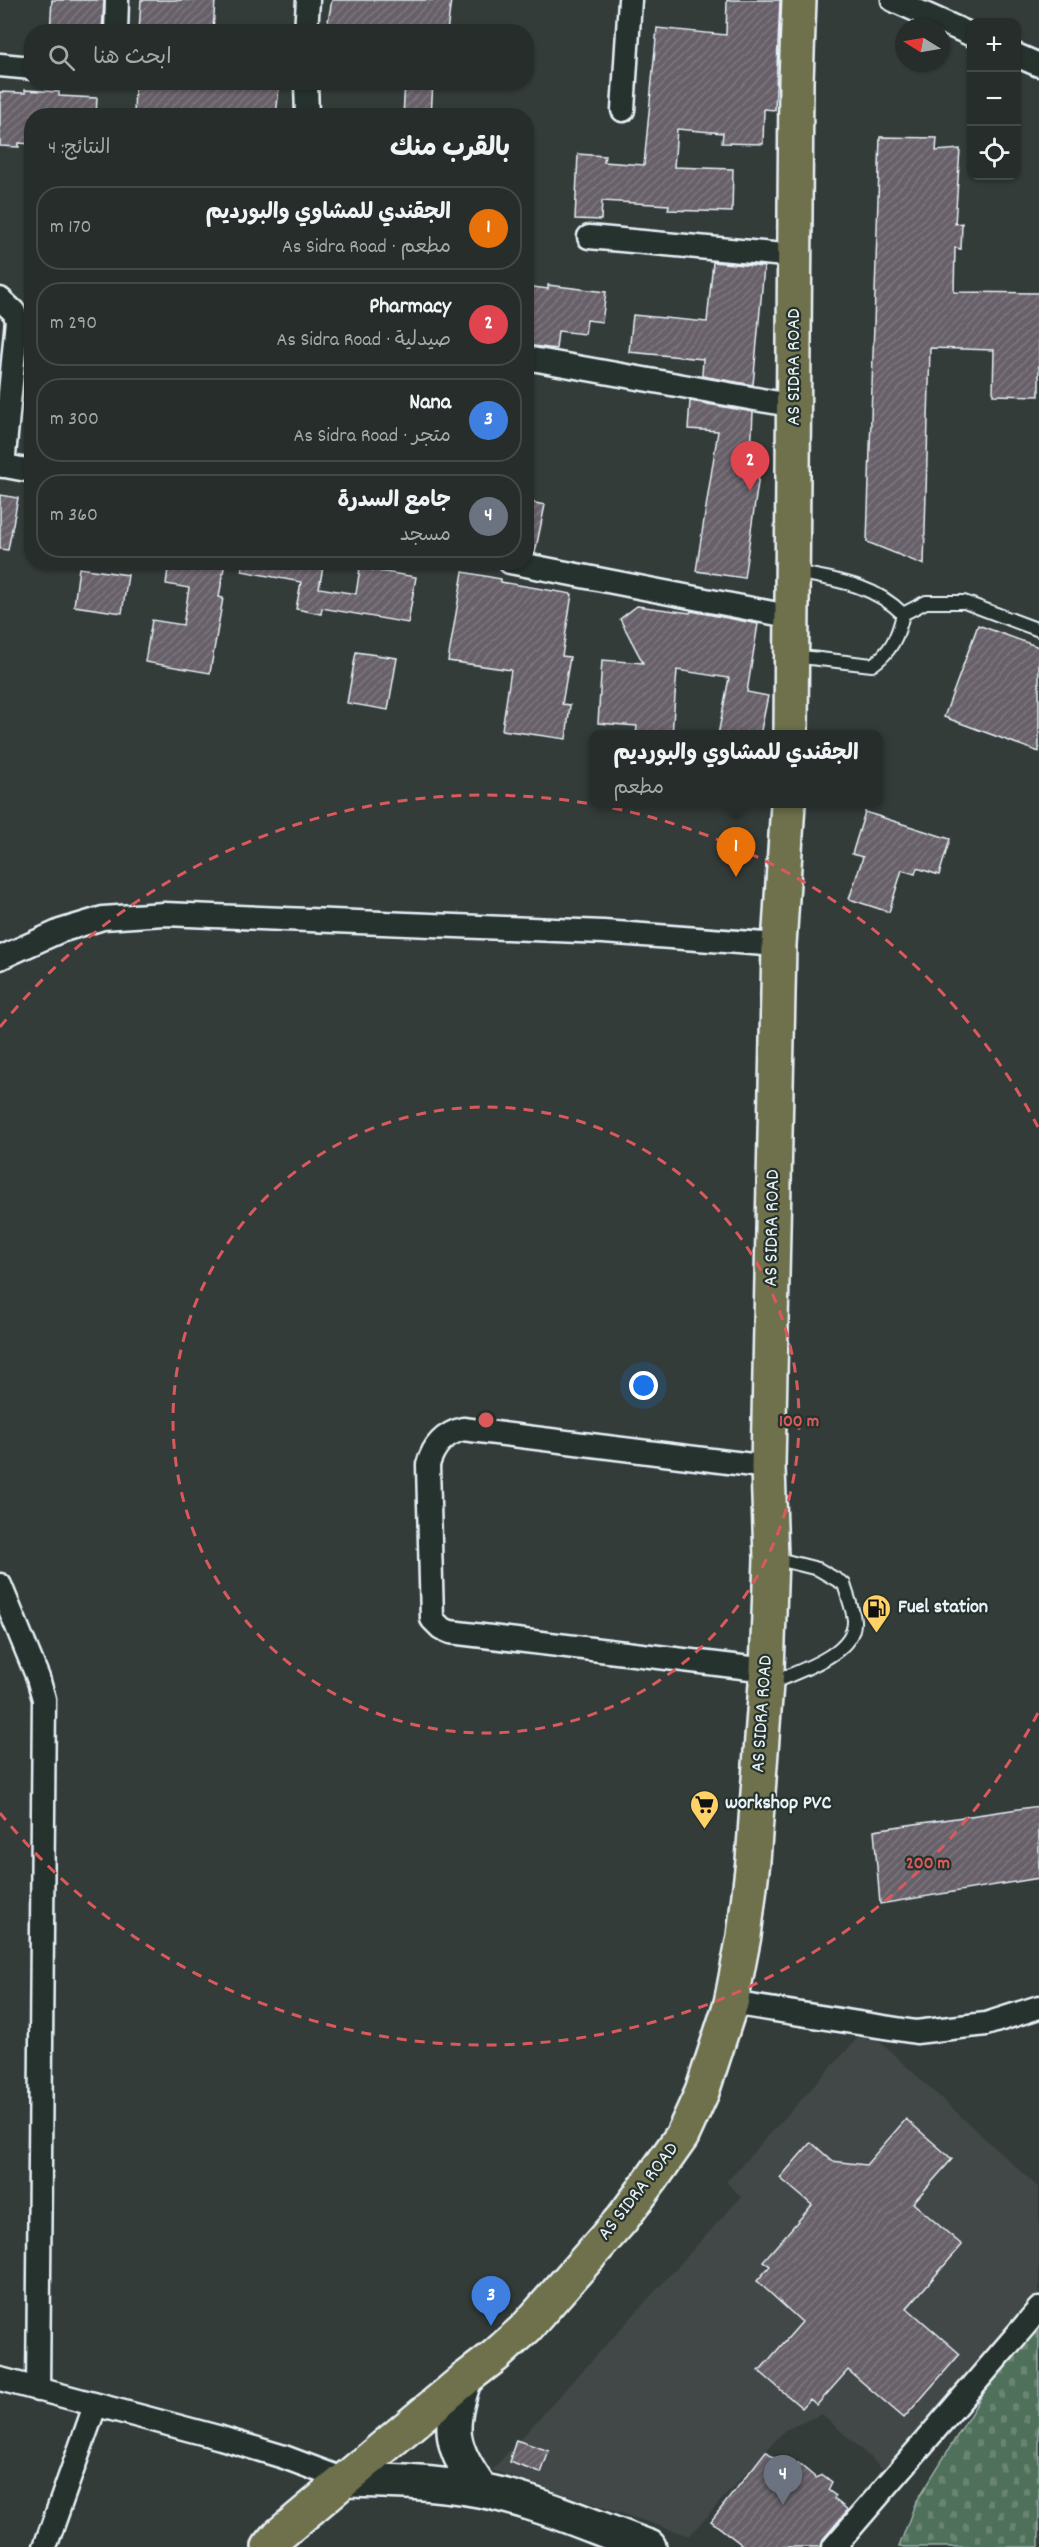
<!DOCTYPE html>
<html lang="ar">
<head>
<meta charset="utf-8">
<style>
	:root { --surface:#262d2b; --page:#323937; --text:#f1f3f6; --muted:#a4a8a9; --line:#424947; --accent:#db2777 }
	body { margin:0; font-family:Dekko,"Playpen Sans Arabic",sans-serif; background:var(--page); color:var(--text); direction:rtl }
	.controls { position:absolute; right:18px; top:18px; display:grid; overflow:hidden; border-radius:12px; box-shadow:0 2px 4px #0004 }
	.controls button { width:54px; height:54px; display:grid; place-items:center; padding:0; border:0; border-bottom:2px solid var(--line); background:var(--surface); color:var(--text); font:30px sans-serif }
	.compass { position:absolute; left:895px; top:18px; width:54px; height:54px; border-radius:50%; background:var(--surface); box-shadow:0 2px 4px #0004; rotate:281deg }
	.you { position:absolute; left:644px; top:1386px; width:21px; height:21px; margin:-15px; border:4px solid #fff; border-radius:50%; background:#1a73e8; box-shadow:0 0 0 9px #1a73e833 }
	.badge { display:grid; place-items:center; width:39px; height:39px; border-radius:50%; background:var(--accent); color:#fff; font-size:20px; font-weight:700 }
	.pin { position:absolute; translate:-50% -50px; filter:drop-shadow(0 2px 3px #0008) }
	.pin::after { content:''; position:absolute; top:32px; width:21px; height:18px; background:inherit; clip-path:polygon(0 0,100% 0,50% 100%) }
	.popup { position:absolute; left:589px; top:730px; width:294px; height:78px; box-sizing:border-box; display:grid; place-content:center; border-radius:12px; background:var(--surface); filter:drop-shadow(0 2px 4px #0005); font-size:20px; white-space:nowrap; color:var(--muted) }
	.popup b { font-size:22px; color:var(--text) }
	.popup::after { content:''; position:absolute; left:50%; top:100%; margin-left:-12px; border:12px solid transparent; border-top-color:var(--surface) }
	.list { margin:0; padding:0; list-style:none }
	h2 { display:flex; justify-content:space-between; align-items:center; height:78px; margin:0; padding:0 24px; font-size:26px }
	h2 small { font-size:20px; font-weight:400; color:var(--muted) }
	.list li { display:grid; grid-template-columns:39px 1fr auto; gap:18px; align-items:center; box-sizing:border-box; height:84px; margin:0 12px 12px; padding:0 12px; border:2px solid var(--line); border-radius:24px }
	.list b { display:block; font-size:22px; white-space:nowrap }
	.list p { margin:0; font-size:20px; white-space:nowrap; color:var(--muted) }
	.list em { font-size:20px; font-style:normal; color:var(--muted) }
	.icon { flex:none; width:33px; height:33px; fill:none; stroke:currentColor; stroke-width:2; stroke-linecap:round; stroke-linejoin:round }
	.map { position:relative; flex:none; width:1039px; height:2547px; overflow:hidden; direction:ltr }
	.search { position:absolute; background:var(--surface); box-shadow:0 2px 4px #0004; left:24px; top:24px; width:510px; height:66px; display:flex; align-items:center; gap:15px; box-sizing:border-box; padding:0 21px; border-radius:24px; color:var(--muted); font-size:22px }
	.panel { position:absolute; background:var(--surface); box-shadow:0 2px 4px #0004; left:24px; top:108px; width:510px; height:462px; border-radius:24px; direction:rtl }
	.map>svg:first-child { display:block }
	.built { fill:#434747 }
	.cemetery { fill:url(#cemetery-stones); stroke:#9cb0a9; stroke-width:1.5 }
	.building { fill:url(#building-hatch); stroke:#e8f1f8; stroke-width:1.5 }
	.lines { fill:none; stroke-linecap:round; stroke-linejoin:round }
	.lane-casing { stroke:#e8f1f8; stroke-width:16 }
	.street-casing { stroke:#e8f1f8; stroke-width:27 }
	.secondary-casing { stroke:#e8f1f8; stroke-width:38 }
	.primary-casing { stroke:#e8f1f8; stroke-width:38 }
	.lane { stroke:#26332d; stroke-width:12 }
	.street { stroke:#26332d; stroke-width:22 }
	.secondary { stroke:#26332d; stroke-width:33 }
	.primary { stroke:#6e714b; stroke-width:33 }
	.ring { fill:none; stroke:#da5a5c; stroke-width:3; stroke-dasharray:10 8 }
	.labels { text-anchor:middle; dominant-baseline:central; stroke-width:4.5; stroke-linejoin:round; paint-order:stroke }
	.street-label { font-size:20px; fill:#e8f1f8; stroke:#26332d }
	.poi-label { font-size:20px; font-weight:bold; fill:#e8f1f8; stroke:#26332d; text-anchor:start }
	.centre { fill:#da5a5c; stroke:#26332d; stroke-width:3 }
	.ring-label { font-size:18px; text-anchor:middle; font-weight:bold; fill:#da5a5c; stroke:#26332d; stroke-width:4.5; stroke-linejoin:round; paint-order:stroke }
</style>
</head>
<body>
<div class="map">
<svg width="1039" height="2547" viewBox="0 0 1039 2547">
	<defs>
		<pattern id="cemetery-stones" width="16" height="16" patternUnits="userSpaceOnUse" patternTransform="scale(1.5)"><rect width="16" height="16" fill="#50705a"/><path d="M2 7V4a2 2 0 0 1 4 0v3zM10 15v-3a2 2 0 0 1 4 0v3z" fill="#698572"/></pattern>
		<pattern id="building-hatch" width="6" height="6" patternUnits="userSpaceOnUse" patternTransform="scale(1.5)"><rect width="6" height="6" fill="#676069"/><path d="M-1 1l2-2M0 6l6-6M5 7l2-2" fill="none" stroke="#7d777f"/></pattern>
	</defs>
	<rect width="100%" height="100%" fill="#333c39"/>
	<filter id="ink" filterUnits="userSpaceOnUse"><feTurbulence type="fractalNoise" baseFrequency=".0167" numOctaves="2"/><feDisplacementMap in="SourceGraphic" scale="12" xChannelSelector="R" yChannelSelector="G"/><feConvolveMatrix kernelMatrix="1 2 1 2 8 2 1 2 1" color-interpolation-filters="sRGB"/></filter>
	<g filter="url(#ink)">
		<path class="built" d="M866,2029l173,159v112l-155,170 -62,-56 -37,16 -96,106 -197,-66 249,-273 -15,-15z"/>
		<path class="cemetery" d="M1039,2303v244h-140l16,-43z"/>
		<path class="building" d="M52,0h52l-2,32h-52z
			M141,0h74l-2,32h-74z
			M332,0h119l-4,32h-121z
			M727,0h53l-5,110 -11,-1 -1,35 -41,-1 1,-10 -46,-4 -3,38 59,2 -1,43 -64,-2 1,-5 -67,-4 -1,19 -26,-1 3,-65 27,2 -1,6 40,3 13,-137 69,7z
			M135,82h102l42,6 -3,28h-142z
			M405,82h28l-2,34h-28z
			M25,90l34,2v4l38,2 -1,18h-64v28l-13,-1v4l-19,-1v-54l25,1z
			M880,137l57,1 -1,13 24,-2 -5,75 7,-1 -1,26 -6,-1 -1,44 85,1v103l-46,-1 1,-45 -64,-2 -6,217 -57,-23z
			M713,262l51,5 -11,118 -51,-9 1,-17 -74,-7 4,-37 74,7z
			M548,285l58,7 -4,30 -15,-2 -2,14 -27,-3 -2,18 -30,-4v-59l22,3z
			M690,401l63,11 -2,41 11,2 -18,123 -48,-7 22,-140 -30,-2z
			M0,495l18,3 -10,52 -8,-1z
			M526,501l19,4 -10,48 -9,-2z
			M169,562h56l-6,35 4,1 -13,75 -65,-11 7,-42 31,5 6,-37 -23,-4z
			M243,562h81l-5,26 37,6 4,-26 56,9 -8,46 -86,-15 -1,6 -25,-5 5,-27 -59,-11z
			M79,568l49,7 -6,38 -48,-7z
			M463,572l38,7v3l71,12 -10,62 8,1 -8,47 8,1 -4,34 -64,-9 9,-60 -63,-9z
			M637,606l53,7 1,-2 67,13 -11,68 21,4 -8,39h-42l11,-57 -52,-8 -5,65h-36l1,-9 -39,-3 4,-63 41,3 -23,-44z
			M978,625l61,22v105l-95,-35z
			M356,652l41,6 -9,52 -41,-7z
			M865,812l85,27 -11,36 -22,-7 -2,6 -13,-4 -13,42 -40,-13 14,-42 -11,-3z
			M1039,1806v72l-159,26 -6,-74z
			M906,2119l46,40 -39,44 49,42 -55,63 53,46 -56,64 -56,-48 -31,35 -7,-6 -8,9 -43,-37 43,-49 -45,-41 13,-15 -7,-5 49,-56 -32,-27 31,-36 21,19 34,4z
			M516,2440l33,11 -8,22 -32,-11z
			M766,2451l25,20 7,-8 18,15 7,-3 9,7 -4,8 8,6 -2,3 14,11 -24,28 -3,9h-76l-34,-26z"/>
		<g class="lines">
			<defs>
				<path id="lane" d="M903,614l23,-12h38l75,28
					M793,656l79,9c19,-13 26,-29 31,-51 -30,-30 -68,-34 -108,-42
					M769,1684c26,-12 87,-29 85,-64 -1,-11 -7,-25 -10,-36l-26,-15 -44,-11"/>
				<path id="street" d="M893,0l79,35
					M116,32l1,-32
					M306,32l2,-32
					M1016,55l23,10
					M0,65l32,3
					M306,82l1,34
					M623,110l7,-110
					M589,237l206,19
					M0,299l14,13 3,8 -14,146
					M526,358l269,48
					M0,465l32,6
					M510,562l283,55
					M0,958l60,-27 43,-13 61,-4 439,18 176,13
					M0,1585l38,93 6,21 -6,691
					M767,1670l-317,-38 -9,-4 -9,-9 -4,-154c5,-19 16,-31 35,-36l305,38
					M731,2003l185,29 70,-8 53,-17
					M0,2379l221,59 63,19 61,23
					M45,2547l50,-141
					M834,2547l205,-238"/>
				<path id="secondary" d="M465,2379c-18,49 -15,68 16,111
					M345,2480c45,1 89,2 134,10 56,10 116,38 170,57"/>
				<path id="primary" d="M791,734l5,-653 3,-81
					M269,2547l10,-12 186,-156 30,-23 31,-28 96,-109 29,-39 31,-44 20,-44 29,-89 13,-67 9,-75 14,-191 4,-112 -3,-91 11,-522 9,-141"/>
			</defs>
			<use href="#lane" class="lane-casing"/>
			<use href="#street" class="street-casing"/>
			<use href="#secondary" class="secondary-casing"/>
			<use href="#primary" class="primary-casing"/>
			<use href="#lane" class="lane"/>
			<use href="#street" class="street"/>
			<use href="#secondary" class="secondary"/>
			<use href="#primary" class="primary"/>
		</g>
	</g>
	<g class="ring">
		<circle cx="486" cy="1420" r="313"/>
		<path d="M1038 1713A625 625 0 0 1 0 1813M0 1027A625 625 0 0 1 1038 1127"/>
	</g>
	<defs>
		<symbol id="fuel-pin" viewBox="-11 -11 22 30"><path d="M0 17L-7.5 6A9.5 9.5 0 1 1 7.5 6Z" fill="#ffd166" stroke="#26332d"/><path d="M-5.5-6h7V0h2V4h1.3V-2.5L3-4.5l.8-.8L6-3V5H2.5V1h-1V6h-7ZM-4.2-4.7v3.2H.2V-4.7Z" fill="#111"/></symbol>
		<symbol id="supermarket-pin" viewBox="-11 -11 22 30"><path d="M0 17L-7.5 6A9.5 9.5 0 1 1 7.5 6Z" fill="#ffd166" stroke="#26332d"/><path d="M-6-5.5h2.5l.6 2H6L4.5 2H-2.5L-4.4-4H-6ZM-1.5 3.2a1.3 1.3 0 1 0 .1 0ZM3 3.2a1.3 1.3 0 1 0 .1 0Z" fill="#111"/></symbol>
	</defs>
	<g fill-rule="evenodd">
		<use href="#fuel-pin" x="860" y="1592" width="33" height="45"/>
		<use href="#supermarket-pin" x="688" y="1788" width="33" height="45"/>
	</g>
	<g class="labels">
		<g class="street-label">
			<text transform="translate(795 367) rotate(-90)">AS SIDRA ROAD</text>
			<text transform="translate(773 1228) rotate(-89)">AS SIDRA ROAD</text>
			<text transform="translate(763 1714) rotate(-86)">AS SIDRA ROAD</text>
			<text transform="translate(639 2192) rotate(-52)">AS SIDRA ROAD</text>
		</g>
		<g class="poi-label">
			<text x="898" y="1608">Fuel station</text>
			<text x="725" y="1804">workshop PVC</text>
		</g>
	</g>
	<circle cx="486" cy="1420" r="9" class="centre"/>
	<g class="ring-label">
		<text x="799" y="1426">100 m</text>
		<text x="928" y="1868">200 m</text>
	</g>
</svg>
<div class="controls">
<button>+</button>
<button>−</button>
<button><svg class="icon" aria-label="locate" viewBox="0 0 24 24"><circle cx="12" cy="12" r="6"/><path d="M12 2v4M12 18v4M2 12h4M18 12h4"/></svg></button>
</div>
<svg class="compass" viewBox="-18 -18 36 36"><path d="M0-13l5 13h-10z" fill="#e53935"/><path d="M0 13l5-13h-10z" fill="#a4a8a9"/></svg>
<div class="you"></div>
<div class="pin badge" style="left:736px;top:877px;background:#e8710a">1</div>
<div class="popup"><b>الجقندي للمشاوي والبورديم</b>مطعم</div>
<div class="pin badge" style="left:750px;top:491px;background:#e0444e">2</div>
<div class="pin badge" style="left:491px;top:2326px;background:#3f7fe0">3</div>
<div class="pin badge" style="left:783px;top:2505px;background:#6b7280">4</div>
<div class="search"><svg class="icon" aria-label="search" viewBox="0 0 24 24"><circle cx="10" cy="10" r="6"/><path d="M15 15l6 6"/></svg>ابحث هنا</div>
<section class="panel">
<h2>بالقرب منك<small>النتائج: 4</small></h2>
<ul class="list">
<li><span class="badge" style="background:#e8710a">1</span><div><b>الجقندي للمشاوي والبورديم</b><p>مطعم · As Sidra Road</p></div><em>170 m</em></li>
<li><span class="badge" style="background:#e0444e">2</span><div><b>Pharmacy</b><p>صيدلية · As Sidra Road</p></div><em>290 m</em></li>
<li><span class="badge" style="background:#3f7fe0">3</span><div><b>Nana</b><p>متجر · As Sidra Road</p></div><em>300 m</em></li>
<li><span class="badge" style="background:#6b7280">4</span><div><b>جامع السدرة</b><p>مسجد</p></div><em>360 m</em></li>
</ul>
</section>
</div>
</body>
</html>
